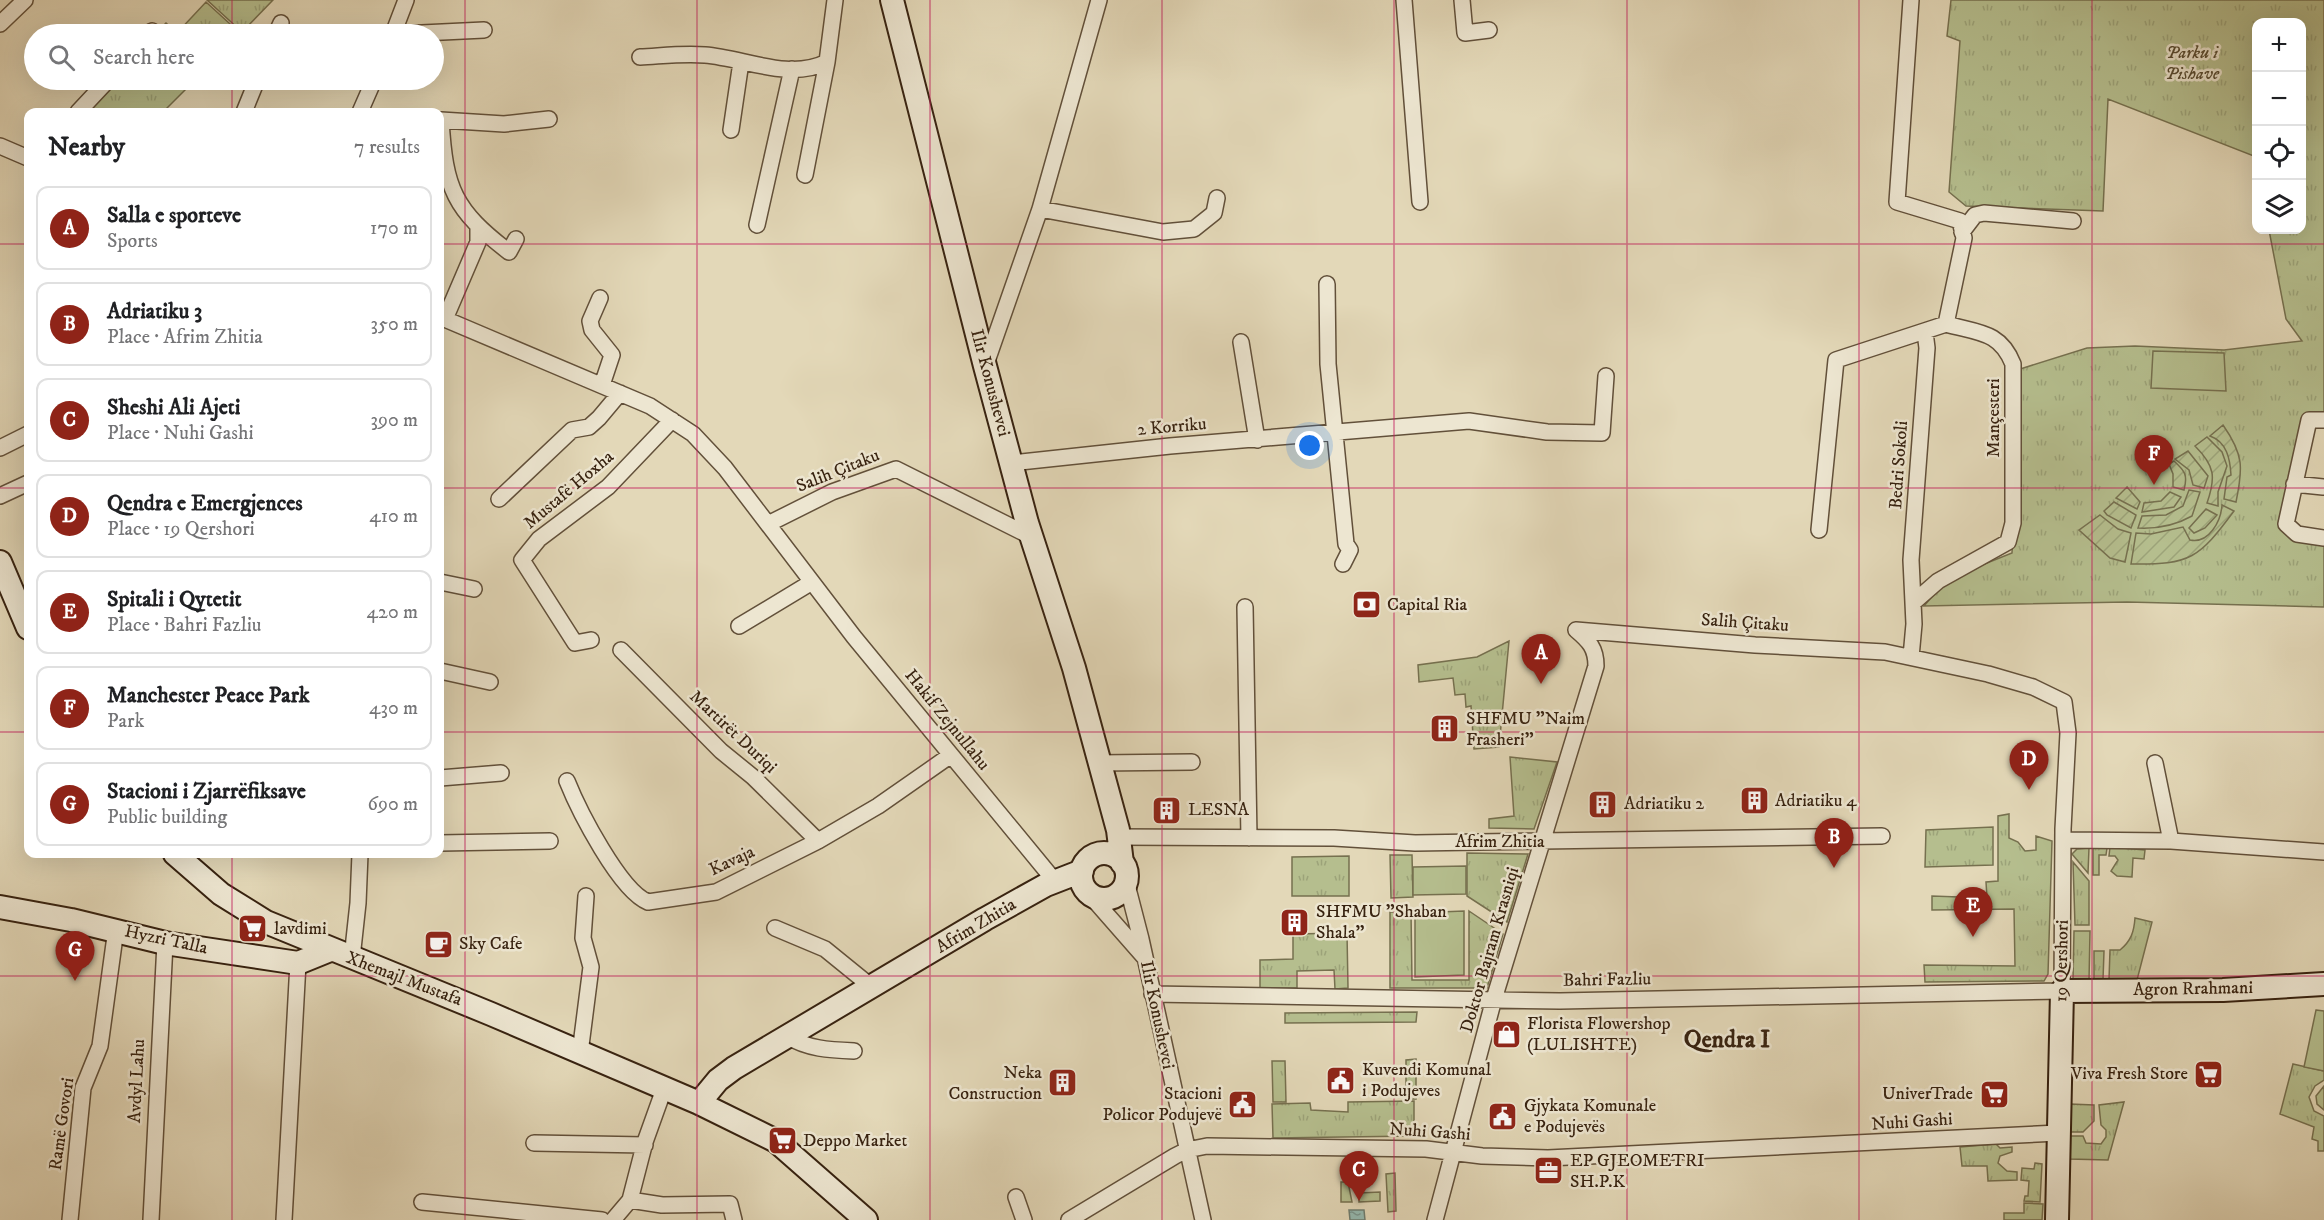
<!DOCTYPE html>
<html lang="en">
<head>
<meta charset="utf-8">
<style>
	:root { --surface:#fff; --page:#f6f6f6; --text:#202124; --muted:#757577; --line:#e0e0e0; --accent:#8f2418 }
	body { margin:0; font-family:"IM FELL DW Pica",serif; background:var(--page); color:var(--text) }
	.controls { position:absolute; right:18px; top:18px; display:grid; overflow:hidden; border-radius:12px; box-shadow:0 6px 24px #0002 }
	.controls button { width:54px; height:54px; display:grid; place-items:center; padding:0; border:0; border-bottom:2px solid var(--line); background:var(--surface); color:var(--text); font:30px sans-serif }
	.you { position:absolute; left:1310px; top:446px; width:21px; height:21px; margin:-15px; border:4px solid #fff; border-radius:50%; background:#1a73e8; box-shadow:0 0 0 9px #1a73e833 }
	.badge { display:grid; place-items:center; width:39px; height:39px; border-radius:50%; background:var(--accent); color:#fff; font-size:20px; font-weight:700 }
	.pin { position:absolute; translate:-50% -50px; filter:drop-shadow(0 2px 3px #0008) }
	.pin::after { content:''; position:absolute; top:32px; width:21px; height:18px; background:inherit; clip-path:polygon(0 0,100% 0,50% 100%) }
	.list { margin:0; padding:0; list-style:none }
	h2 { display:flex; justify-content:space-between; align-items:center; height:78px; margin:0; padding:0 24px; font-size:26px }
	h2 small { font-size:20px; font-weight:400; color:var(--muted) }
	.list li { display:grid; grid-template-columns:39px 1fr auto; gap:18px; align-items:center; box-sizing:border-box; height:84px; margin:0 12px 12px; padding:0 12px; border:2px solid var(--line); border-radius:12px }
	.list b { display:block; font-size:22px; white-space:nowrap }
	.list p { margin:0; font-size:20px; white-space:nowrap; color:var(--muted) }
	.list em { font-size:20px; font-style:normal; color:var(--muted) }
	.icon { flex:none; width:33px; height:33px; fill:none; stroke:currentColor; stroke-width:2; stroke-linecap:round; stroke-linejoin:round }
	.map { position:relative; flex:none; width:2324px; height:1220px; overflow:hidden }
	.search { position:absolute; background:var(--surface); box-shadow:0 6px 24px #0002; left:24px; top:24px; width:420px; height:66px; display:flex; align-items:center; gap:15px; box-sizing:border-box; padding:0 21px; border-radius:33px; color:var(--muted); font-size:22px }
	.panel { position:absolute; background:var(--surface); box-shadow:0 6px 24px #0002; left:24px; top:108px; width:420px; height:750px; border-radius:12px }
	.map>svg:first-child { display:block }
	.grass { fill:url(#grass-tufts); stroke:#76704f; stroke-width:1.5 }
	.garden { fill:url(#garden-furrows); stroke:#76704f; stroke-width:1.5 }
	.pitch { fill:#b5be8e; stroke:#76704f; stroke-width:1.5 }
	.water { fill:url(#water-ripples); stroke:#6f7d70; stroke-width:1.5 }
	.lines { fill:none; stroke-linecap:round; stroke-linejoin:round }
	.street-casing { stroke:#62503a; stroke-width:18 }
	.secondary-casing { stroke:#372210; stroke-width:26 }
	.street { stroke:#ede6d1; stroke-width:15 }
	.secondary { stroke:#ede6d1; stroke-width:22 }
	.grid { fill:none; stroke:#c2185b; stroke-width:1.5; stroke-opacity:0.55 }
	.labels { text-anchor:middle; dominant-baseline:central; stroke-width:5; stroke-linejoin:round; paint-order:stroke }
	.park-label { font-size:18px; font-style:italic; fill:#564930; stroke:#ede6d1 }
	.street-label { font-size:18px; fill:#372210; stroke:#ede6d1 }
	.poi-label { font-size:18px; fill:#372210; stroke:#ede6d1; text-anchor:start }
	.district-label { font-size:24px; font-weight:bold; fill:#372210; stroke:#ede6d1 }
</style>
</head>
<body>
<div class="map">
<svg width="2324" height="1220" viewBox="0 0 2324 1220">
	<defs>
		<pattern id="grass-tufts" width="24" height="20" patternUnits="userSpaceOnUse" patternTransform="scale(1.5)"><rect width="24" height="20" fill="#b5be8e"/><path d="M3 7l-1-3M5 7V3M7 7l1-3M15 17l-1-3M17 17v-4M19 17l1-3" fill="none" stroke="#9ca379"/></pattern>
		<pattern id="garden-furrows" width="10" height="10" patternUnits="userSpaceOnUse" patternTransform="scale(1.5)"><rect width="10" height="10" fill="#b5be8e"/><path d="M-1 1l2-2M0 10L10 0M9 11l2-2" fill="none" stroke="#9ca379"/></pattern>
		<pattern id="water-ripples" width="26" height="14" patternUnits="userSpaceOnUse" patternTransform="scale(1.5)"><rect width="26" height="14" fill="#95b9b0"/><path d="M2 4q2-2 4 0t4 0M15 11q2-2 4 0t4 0" fill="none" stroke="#7a968e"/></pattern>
	</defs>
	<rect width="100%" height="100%" fill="#e3d8b8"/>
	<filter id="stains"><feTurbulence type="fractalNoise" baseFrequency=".00333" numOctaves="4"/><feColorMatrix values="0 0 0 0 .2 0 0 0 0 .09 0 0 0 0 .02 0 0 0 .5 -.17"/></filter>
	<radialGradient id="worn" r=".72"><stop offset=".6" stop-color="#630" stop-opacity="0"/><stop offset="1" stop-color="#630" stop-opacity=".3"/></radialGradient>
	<path class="grass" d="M207,0h66l-31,32z
		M1951,0h373v417l-15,-4 -26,112 41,18v64l-197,-5 -203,4 23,-27 65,-26 8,-184 67,-21 48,-2 89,4 78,-9 -16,-22 -17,-89h33v-208h-46v143l-2,-9 -146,-57 -5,112 -137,-5 -17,-14 11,-151 -13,-5z
		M206,2l35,32h-86l11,-11 11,10z
		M114,80h81l-32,32h-80z
		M1509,641l-10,106 -25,2 -3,-43 -5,1 -1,-13 -10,1 -2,-17 -34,4 -1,-17 59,-8z
		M1510,757l47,5 -23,67 -45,-1v-9l25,-3z
		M2009,814v24l9,4 7,9 11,-1v-14l16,5 -4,133 -4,7 -119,1 -1,-17 91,1 -1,-57 -82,1v-14l55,2 -1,-16 12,-1v-65z
		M1993,827v38l-68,2 1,-37z
		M2093,847l14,1 -1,7h-7v20h-6z
		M2110,847l35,3 -1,9 -11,-1 -1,19 -15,-1 -6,-5 7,-11 -3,-4h-6z
		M2089,848l-1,25 -16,-19 5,-5z
		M1467,853l61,1 -21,68 -40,-26z
		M1390,855h22l1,42 -22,1z
		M1349,856v40h-57v-39z
		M2073,862l16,19v44h-14z
		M1469,911l34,23 -16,54h-97v-76h21l1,68h57z
		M2135,918l17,4 -15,58h-28l1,-30h10c11,-9 14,-18 15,-32z
		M2074,931h16l-1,50 -16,-1z
		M1347,933l1,55 -13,1 -1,-19 -37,1v17h-37v-28l33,-1v-25z
		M2094,951h10l-1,29h-9z
		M1417,1012l-1,10 -131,1v-10z
		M1416,1059v40h-10v-39z
		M1272,1061h13l1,41h-13z
		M2293,1064l31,7v9l-9,6 -6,11 5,14 10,5v35h-6v-10l-6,-2 2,-12 -34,-13z
		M2324,1086v24l-7,-6 -1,-8z
		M1414,1101v35l-141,2 -1,-34 38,-1 1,7 37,2v-10z
		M2124,1102l-16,58 -39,-1 1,-23h13l3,7 15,1 5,-7v-7l-5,-5 -2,-20z
		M2070,1104l24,1v16l-11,11h-13z
		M1996,1144l4,4 12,-1v5l-12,4 -2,7 9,8 10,1v8l-29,1 -1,-15h-25l-2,-19z
		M2035,1163l7,1 -2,38 -16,-1 1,-5h3l1,-15 -8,-1 1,-12 12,1z
		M1395,1173l1,38 -8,1 -2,-38z
		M1341,1182h7l4,20h-11z
		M1380,1192v9l-21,1v-9z
		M2024,1203l19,1 -1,16h-38v-7h20z"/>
	<path class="garden" d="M2223,425c21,30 20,43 13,77l-12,-3 3,-22 4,-2c-1,-16 -4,-33 -21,-39z
		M2207,437l15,15 5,14 -9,26v14l-11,-3c9,-26 8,-37 -12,-57z
		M2188,451l20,25 -4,12 -11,-3 -4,-15 -14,-11z
		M2174,461c11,10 14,14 10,29l-11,-3v-13l-4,-10z
		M2127,487l13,15 -3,7 -21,-11z
		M2189,490l11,2 -8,24c-16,9 -35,13 -54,12l4,-12 24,-1 17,-9z
		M2170,492l11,5 -7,10 -32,5 2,-9 17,-2z
		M2114,502l22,13 -5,13 -24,-13 -3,-4z
		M2222,505l12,6c-35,47 -43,54 -103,53l5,-31 15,1 32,-7 7,13c19,4 31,-19 32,-35z
		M2206,509l11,6 -12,13 -11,5 -5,-5z
		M2100,515l18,14 13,4 -6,29 -15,-4 -31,-28z"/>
	<path class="pitch" d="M2153,351l71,2 2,38 -75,-3z
		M1466,866v28l-53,1v-28z
		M1464,911v64l-49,2v-64z
		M2316,1010l8,1v60l-20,-4z"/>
	<path class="water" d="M1349,1210h15l1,10h-15z"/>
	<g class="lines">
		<defs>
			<path id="street" d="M1404,0l16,202
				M1462,0l3,33 24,-3
				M1911,0l-14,202 63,19 4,17 -18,86
				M0,24l25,-24
				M150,34l2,-3
				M276,34l5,-11
				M393,34l13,-34
				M401,34l83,-4
				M640,57c21,-1 44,-4 65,-2 39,3 84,26 122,7
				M78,112l30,-32
				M244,112l13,-32
				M360,112l14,-32
				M731,130l10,-68
				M0,146l28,12
				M805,175l22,-113 8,-62
				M1040,209l123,23 31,-3 20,-16 3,-15
				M757,225l35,-156
				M1962,232l13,-17 9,-2 89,8
				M516,239l-7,13c-55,-42 -64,-63 -68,-132l63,4 45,-5
				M1327,284l1,80 18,180 4,6 -7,14
				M600,298l-10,23 2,9 20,25 -10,30
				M440,317l210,89 43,28 32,34 129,169 195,237 3,8
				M445,319l33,-77v-14
				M1241,342l16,98
				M986,364l54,-155 59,-209
				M2324,420h-15l-23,104 11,10 27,4
				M0,448l28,-14
				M1012,463l158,-17 299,-25 78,11 55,1 4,-57
				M2294,484l29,3
				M0,496l28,-13
				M499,499l73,-69 17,-3 10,-9 21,-25
				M768,524l64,-32 64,-23 138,69
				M1819,530l17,-170 110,-36
				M440,582l34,7
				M1914,602l24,-21 70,-39 5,-19v-159c-13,-33 -35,-31 -67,-40
				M1245,607l4,231
				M739,626l73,-44
				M591,640l-16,3 -53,-83 17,-21 69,-52 64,-67
				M621,650l100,101 32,26 65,64
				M1911,657l3,-33 -3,-64 16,-212 -2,-16
				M440,671l50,11
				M1098,763l94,-1
				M2155,763l16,78
				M440,778l61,-5
				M567,781c12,30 53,110 81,121l68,-10 102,-51 60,-35 73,-51
				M1118,837l216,1 81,5 467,-7
				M2064,840l107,1 153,11
				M440,843l110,-2
				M1126,881l15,58 62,281
				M1088,893l57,65
				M775,928l50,21 48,39
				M352,958l6,-55 2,-49
				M1152,994l408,7 502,-10 1,-162 5,-96 -4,-31 -31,-15 -45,-13 -103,-22 -130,-7 -179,-15
				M787,1036c20,13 43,14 67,15
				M580,1053l11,-86 -8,-29 3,-42
				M534,1143l111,2
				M1016,1197l8,23
				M630,1200l32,5 68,-1 4,16
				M422,1202l180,18
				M70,1220l13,-132 17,-42 16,-117
				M151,1220l14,-277
				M284,1220l14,-257
				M613,1220l17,-20 15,-58 19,-53
				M1069,1220l106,-64 12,-6 20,-4 219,3 56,7 66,2 510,-25
				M1435,1220l59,-221 102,-333c0,-18 -7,-25 -20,-36"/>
			<path id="secondary" d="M892,0l93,366 42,157 47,145 44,162 4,33
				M0,562l28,66
				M1081 876a23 23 0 1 1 46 0a23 23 0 1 1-46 0Z
				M175,854l46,40 45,28 225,92 208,89 77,38 90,79
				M0,907l71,13 94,23 133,20 32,-13
				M699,1103l19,-23 16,-12 251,-149 61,-34 36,-14
				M2057,1220l5,-229 161,-1 101,-6"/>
		</defs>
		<use href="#street" class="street-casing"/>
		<use href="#secondary" class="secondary-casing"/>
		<use href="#street" class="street"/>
		<use href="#secondary" class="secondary"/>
	</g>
	<path class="grid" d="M232,0v34M465,0v1220M697,0v1220M930,0v1220M1162,0v1220M1394,0v1220M1627,0v1220M1859,0v1220M2092,0v1220M232,80v32M0,244h28M440,244h1884M0,488h28M440,488h1884M0,732h28M440,732h1884M232,854v366M0,976h2324"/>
	<defs>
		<symbol id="bank-square" viewBox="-11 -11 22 22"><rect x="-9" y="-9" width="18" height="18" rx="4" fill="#8f2418" stroke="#ede6d1"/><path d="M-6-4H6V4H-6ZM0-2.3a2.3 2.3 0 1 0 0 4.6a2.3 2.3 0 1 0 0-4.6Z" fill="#fff"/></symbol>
		<symbol id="building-square" viewBox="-11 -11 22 22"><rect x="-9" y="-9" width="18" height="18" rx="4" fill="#8f2418" stroke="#ede6d1"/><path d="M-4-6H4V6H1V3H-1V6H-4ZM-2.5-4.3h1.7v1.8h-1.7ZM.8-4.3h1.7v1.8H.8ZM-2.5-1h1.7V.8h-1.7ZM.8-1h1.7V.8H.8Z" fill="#fff"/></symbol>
		<symbol id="supermarket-square" viewBox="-11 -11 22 22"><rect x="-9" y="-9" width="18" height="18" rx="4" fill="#8f2418" stroke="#ede6d1"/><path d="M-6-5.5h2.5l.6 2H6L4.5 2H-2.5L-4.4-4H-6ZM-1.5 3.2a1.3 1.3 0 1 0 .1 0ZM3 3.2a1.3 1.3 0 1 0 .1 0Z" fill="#fff"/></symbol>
		<symbol id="cafe-square" viewBox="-11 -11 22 22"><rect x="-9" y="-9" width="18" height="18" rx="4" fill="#8f2418" stroke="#ede6d1"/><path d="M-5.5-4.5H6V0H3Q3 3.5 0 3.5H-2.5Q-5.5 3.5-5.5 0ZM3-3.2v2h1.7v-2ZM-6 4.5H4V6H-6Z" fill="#fff"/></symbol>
		<symbol id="shop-square" viewBox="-11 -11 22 22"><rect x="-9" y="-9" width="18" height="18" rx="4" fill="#8f2418" stroke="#ede6d1"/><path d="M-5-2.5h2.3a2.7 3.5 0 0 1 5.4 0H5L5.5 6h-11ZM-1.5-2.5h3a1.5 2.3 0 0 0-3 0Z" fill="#fff"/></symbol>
		<symbol id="civic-square" viewBox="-11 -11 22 22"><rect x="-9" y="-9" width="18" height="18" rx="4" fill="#8f2418" stroke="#ede6d1"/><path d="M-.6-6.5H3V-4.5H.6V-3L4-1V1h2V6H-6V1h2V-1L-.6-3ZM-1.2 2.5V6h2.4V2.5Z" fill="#fff"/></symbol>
		<symbol id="office-square" viewBox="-11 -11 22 22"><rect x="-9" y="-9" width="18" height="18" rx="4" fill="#8f2418" stroke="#ede6d1"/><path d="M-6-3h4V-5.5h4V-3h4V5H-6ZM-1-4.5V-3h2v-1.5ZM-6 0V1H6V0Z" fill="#fff"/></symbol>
	</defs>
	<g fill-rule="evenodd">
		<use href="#bank-square" x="1350" y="588" width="33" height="33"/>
		<use href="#building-square" x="1428" y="712" width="33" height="33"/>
		<use href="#building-square" x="1738" y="784" width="33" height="33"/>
		<use href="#building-square" x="1586" y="788" width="33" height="33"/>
		<use href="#building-square" x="1150" y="794" width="33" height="33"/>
		<use href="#building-square" x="1278" y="906" width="33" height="33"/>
		<use href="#supermarket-square" x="236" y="912" width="33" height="33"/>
		<use href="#cafe-square" x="422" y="928" width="33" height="33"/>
		<use href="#shop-square" x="1490" y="1018" width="33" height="33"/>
		<use href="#supermarket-square" x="2192" y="1058" width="33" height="33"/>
		<use href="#civic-square" x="1324" y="1064" width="33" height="33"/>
		<use href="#building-square" x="1046" y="1066" width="33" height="33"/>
		<use href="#supermarket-square" x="1978" y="1078" width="33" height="33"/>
		<use href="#civic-square" x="1226" y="1088" width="33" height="33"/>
		<use href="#civic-square" x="1486" y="1100" width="33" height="33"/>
		<use href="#supermarket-square" x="766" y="1124" width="33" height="33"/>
		<use href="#office-square" x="1532" y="1154" width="33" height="33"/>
	</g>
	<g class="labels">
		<g class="park-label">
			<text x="2192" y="53">Parku i<tspan x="2192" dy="21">Pishave</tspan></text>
		</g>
		<g class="street-label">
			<text transform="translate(990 383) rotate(75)">Ilir Konushevci</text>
			<text transform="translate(1994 418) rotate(-90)">Mançesteri</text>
			<text transform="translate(1172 427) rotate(-5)">2 Korriku</text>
			<text transform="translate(1899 465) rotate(-86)">Bedri Sokoli</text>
			<text transform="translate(838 471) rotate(-22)">Salih Çitaku</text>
			<text transform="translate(569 490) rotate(-40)">Mustafë Hoxha</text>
			<text transform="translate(1745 623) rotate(4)">Salih Çitaku</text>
			<text transform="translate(947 720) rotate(51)">Hakif Zejnullahu</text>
			<text transform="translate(733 732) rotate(43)">Martirët Duriqi</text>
			<text x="1500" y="842">Afrim Zhitia</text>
			<text transform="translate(732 861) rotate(-25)">Kavaja</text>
			<text transform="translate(976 926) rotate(-31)">Afrim Zhitia</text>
			<text transform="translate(166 940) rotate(12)">Hyzri Talla</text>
			<text transform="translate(1490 950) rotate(-74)">Doktor Bajram Krasniqi</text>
			<text transform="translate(2062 961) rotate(-89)">19 Qershori</text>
			<text transform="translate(404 979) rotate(21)">Xhemajl Mustafa</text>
			<text transform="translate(1607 980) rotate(-1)">Bahri Fazliu</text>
			<text transform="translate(2193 989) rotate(-1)">Agron Rrahmani</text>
			<text transform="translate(1157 1015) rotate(78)">Ilir Konushevci</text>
			<text transform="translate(137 1081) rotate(-87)">Avdyl Lahu</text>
			<text transform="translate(1912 1122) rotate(-4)">Nuhi Gashi</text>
			<text transform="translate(62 1124) rotate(-82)">Ramë Govori</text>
			<text transform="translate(1430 1132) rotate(4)">Nuhi Gashi</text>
		</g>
		<g class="poi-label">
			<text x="1387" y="605">Capital Ria</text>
			<text x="1466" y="719">SHFMU "Naim<tspan x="1466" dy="21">Frasheri"</tspan></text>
			<text x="1775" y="801">Adriatiku 4</text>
			<text x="1624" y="804">Adriatiku 2</text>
			<text x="1188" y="810">LESNA</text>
			<text x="1316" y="912">SHFMU "Shaban<tspan x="1316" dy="21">Shala"</tspan></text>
			<text x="274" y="929">lavdimi</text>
			<text x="459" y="944">Sky Cafe</text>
			<text x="1527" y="1024">Florista Flowershop<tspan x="1527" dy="21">(LULISHTE)</tspan></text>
			<text x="1362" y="1070">Kuvendi Komunal<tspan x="1362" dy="21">i Podujeves</tspan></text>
			<text x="1042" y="1073" text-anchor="end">Neka<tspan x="1042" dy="21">Construction</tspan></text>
			<text x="2188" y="1074" text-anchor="end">Viva Fresh Store</text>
			<text x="1222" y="1094" text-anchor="end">Stacioni<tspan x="1222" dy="21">Policor Podujevë</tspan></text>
			<text x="1973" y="1094" text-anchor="end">UniverTrade</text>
			<text x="1524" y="1106">Gjykata Komunale<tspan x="1524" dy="21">e Podujevës</tspan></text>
			<text x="803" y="1141">Deppo Market</text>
			<text x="1570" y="1161">EP GJEOMETRI<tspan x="1570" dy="21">SH.P.K</tspan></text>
		</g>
		<g class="district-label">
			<text x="1727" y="1040">Qendra I</text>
		</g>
	</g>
	<rect width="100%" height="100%" filter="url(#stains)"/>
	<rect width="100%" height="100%" fill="url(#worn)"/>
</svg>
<div class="controls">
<button>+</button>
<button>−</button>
<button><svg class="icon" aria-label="locate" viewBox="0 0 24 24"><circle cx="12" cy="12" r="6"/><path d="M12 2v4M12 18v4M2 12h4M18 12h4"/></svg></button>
<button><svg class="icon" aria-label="layers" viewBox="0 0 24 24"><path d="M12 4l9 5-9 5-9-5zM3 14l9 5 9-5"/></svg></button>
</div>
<div class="you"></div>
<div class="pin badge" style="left:1541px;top:684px">A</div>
<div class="pin badge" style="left:1834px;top:868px">B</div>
<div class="pin badge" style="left:1359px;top:1201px">C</div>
<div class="pin badge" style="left:2029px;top:790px">D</div>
<div class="pin badge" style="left:1973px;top:937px">E</div>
<div class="pin badge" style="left:2154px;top:485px">F</div>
<div class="pin badge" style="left:75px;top:981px">G</div>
<div class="search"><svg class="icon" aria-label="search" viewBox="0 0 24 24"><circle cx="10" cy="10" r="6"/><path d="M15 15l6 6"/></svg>Search here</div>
<section class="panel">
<h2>Nearby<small>7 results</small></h2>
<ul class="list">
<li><span class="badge">A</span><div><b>Salla e sporteve</b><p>Sports</p></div><em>170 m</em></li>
<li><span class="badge">B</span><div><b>Adriatiku 3</b><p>Place · Afrim Zhitia</p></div><em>350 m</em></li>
<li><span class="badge">C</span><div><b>Sheshi Ali Ajeti</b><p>Place · Nuhi Gashi</p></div><em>390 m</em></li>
<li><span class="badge">D</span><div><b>Qendra e Emergjences</b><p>Place · 19 Qershori</p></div><em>410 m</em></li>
<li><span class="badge">E</span><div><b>Spitali i Qytetit</b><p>Place · Bahri Fazliu</p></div><em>420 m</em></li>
<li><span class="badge">F</span><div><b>Manchester Peace Park</b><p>Park</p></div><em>430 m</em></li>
<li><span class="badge">G</span><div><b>Stacioni i Zjarrëfiksave</b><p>Public building</p></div><em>690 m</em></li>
</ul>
</section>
</div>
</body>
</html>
